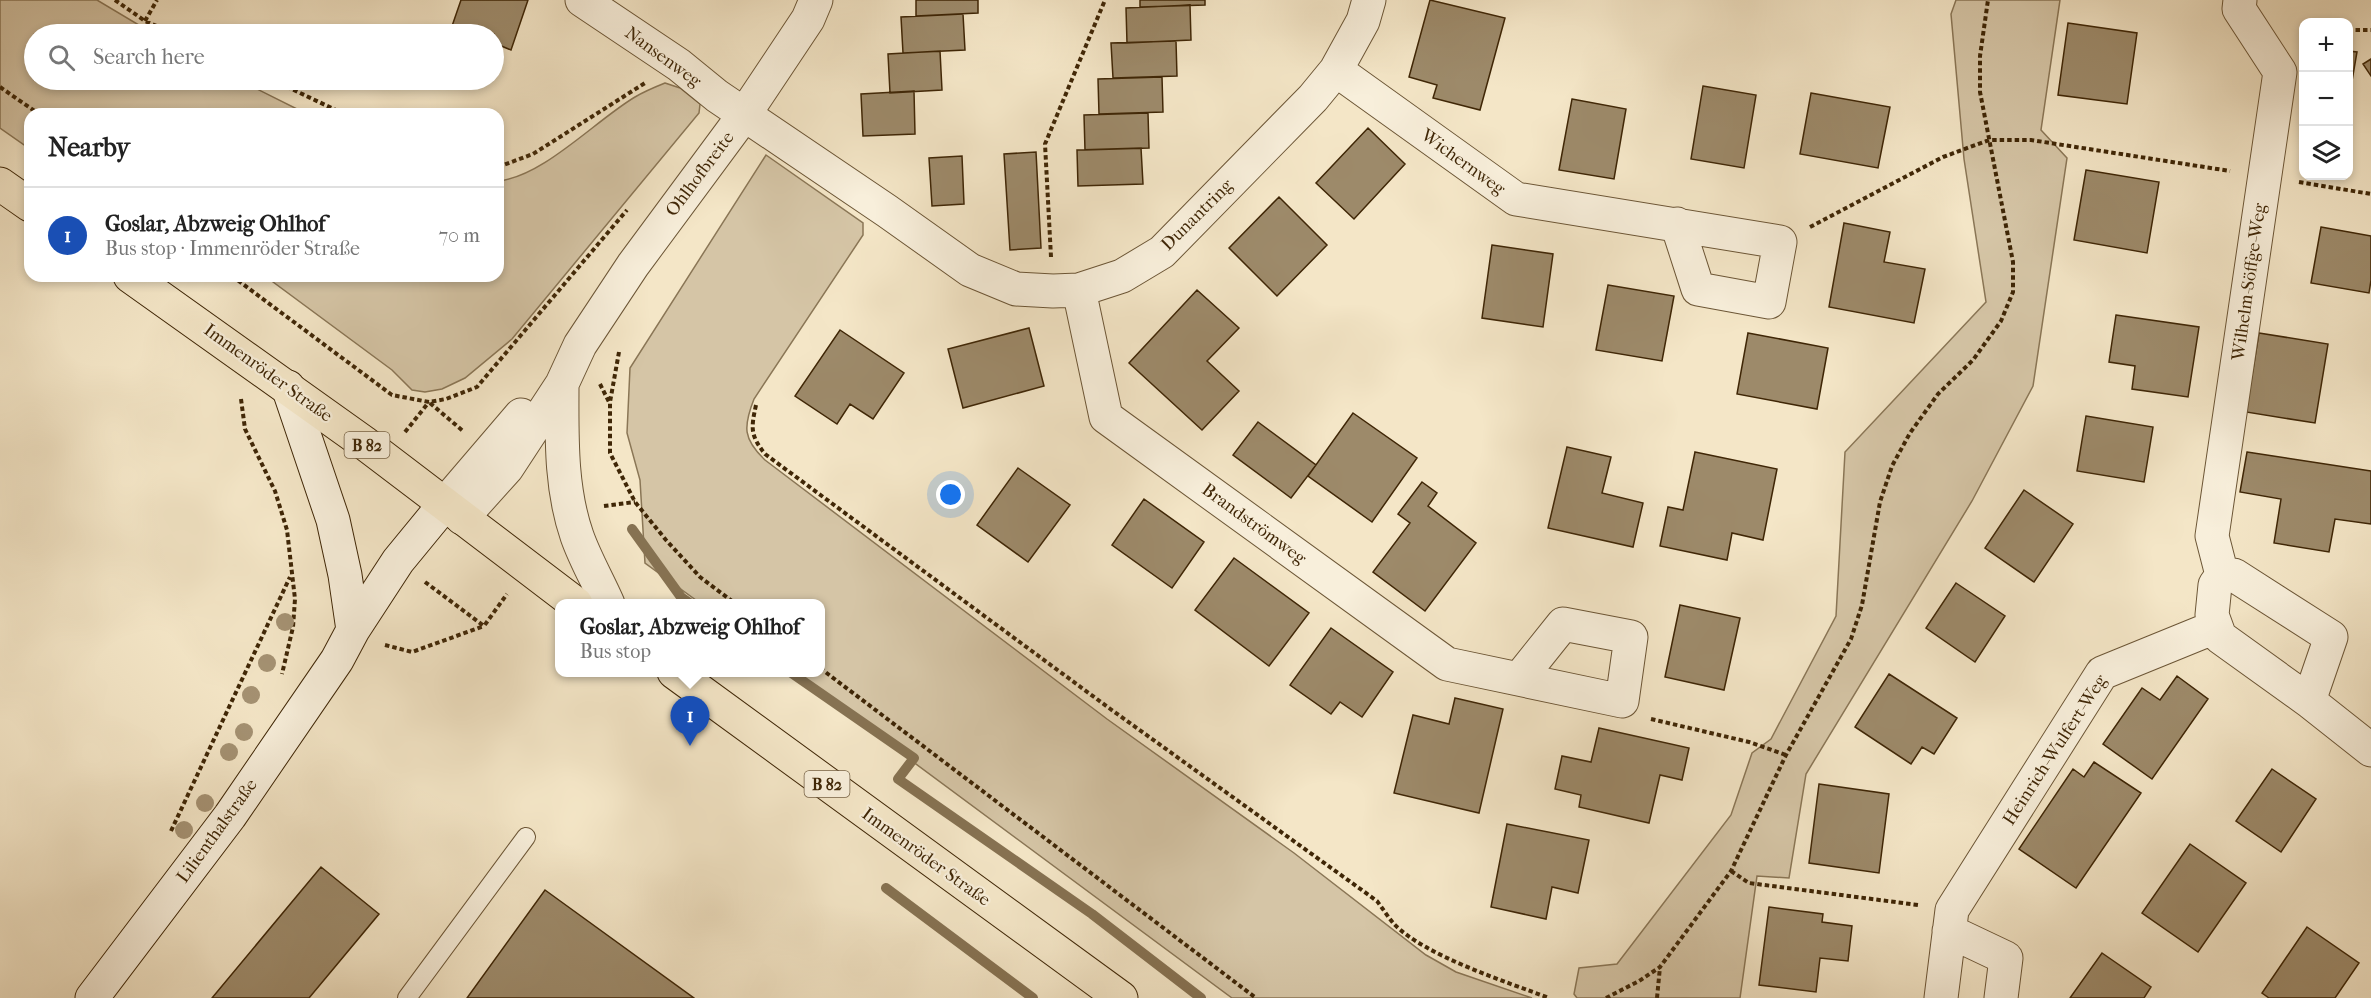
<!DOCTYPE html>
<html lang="en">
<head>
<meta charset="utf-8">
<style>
	:root { --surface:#fff; --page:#f6f6f6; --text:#222; --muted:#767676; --line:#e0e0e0; --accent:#0b8043 }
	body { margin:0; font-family:"IM FELL French Canon",serif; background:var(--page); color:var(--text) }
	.controls { position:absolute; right:18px; top:18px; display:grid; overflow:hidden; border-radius:12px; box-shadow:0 3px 9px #0003 }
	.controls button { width:54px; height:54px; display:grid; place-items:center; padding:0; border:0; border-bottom:2px solid var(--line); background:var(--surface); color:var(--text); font:30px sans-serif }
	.you { position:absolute; left:951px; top:495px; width:21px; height:21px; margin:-15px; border:4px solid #fff; border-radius:50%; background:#1a73e8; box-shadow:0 0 0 9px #1a73e833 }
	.badge { display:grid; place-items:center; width:39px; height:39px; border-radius:50%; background:var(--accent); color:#fff; font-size:20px; font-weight:700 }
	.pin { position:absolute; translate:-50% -50px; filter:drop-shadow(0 2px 3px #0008) }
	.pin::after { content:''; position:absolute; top:32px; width:21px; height:18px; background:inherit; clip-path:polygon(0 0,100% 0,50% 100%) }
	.popup { position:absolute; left:555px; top:599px; width:270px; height:78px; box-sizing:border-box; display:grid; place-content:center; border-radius:12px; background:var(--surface); filter:drop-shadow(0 2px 4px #0005); font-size:20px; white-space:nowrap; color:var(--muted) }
	.popup b { font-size:22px; color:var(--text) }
	.popup::after { content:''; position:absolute; left:50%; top:100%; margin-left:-12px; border:12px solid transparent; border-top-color:var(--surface) }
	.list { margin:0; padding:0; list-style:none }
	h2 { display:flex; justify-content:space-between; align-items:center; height:78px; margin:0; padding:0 24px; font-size:26px }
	h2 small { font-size:20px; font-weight:400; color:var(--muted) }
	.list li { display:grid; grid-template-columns:39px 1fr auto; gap:18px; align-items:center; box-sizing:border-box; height:96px; padding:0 24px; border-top:2px solid var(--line) }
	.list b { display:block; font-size:22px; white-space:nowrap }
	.list p { margin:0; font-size:20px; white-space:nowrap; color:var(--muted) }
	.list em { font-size:20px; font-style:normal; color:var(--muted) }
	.icon { flex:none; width:33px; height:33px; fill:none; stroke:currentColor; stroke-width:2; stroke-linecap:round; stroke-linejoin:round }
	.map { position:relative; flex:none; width:2371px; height:998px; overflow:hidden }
	.search { position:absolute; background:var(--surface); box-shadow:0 3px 9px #0003; left:24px; top:24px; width:480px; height:66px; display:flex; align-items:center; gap:15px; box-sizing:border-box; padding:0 21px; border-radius:33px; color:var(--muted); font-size:22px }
	.panel { position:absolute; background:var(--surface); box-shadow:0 3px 9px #0003; left:24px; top:108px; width:480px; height:174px; border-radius:18px }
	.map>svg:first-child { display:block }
	.green { fill:#d5c5a6; stroke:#8a7656; stroke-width:1.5 }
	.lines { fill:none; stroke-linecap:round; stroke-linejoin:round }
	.stream { stroke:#867252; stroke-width:10 }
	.building { fill:#9d8a6a; stroke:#3f2606; stroke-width:1.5 }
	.lane-casing { stroke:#6c5636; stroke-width:20 }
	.street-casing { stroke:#6c5636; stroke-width:35 }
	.secondary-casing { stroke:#3f2606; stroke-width:35 }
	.primary-casing { stroke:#3f2606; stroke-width:35 }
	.path { stroke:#3f2606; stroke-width:4; stroke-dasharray:4.5 3; stroke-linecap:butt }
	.lane { stroke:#f8efdb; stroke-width:18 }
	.street { stroke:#f8efdb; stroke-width:33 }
	.secondary { stroke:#f8efdb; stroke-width:33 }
	.primary { stroke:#f4e6c7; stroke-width:33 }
	.tree { fill:#a59273 }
	.labels { text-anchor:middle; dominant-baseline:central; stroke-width:4.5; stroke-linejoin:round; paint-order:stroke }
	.shield { fill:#f8efdb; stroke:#766246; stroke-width:1.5 }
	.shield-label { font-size:16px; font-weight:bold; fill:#3f2606 }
	.street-label { font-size:18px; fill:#3f2606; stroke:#f8efdb }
</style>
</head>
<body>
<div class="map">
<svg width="2371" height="998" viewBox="0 0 2371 998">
	<rect width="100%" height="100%" fill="#f4e6c7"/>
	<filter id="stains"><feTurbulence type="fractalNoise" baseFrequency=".00333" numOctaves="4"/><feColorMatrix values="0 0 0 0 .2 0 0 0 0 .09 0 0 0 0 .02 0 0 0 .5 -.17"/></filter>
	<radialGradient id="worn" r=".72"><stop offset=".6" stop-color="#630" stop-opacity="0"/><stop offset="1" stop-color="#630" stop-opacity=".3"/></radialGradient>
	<path class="green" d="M0,0h97l57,34h-120v46h205l68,34h-277v35l-30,-21z
		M1956,0h104l-19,130 26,28 -34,228 -61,115 -166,273 -17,104 -32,-2 -17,122h-163l-3,-4 5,-26 38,-4 114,-149 21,-62 19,-14 65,-123 9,-164 141,-150 -22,-143 -13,-145z
		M665,83l15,5 20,16 -1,9 -187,226 -47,39 -23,11 -17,3 -13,-2 -20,-20 -127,-94h233v-95c45,-4 98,-61 137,-84 10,-6 20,-10 30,-14z
		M766,155l97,68v12l-109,164c-11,28 -11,40 11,61l342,259 187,134 132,102 30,17 76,26h-300l-439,-325 27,-1v-68l-120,-1 -55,-40 -5,-83 -13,-47 3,-65z"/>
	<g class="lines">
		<path class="stream" d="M632,529l49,68 10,7
			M790,672l124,86 -16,21 194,135 109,84
			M886,888l147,110"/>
	</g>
	<path class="building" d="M461,0h67l-17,50 -17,-7v-9h-26l-17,-5z
		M916,0h62v13l-62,3z
		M1140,0h65v5l-65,2z
		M1430,0l75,18 -25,92 -47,-12 4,-13 -28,-8z
		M1190,5l1,35 -64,3 -1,-35z
		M963,14l2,36 -62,3 -2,-36z
		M2068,23l69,10 -10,71 -69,-9z
		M1176,41l1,35 -64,2 -2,-35z
		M940,51l2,39 -52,3 -2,-39z
		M2348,51l9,1 -9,52z
		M2371,59v17l-8,-12z
		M1162,77l1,35 -64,2 -1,-35z
		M1703,86l53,9 -12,73 -53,-9z
		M914,91l1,43 -52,2 -2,-42z
		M1811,93l79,14 -12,61 -78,-14z
		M1572,99l54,10 -12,70 -55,-9z
		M1148,113l1,35 -64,2 -1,-35z
		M1368,128l37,36 -51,55 -38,-36z
		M1141,148l2,36 -65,2 -1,-36z
		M1036,152l5,96 -31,2 -6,-96z
		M962,156l2,48 -32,2 -3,-48z
		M2086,170l73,12 -12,71 -73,-13z
		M1279,197l48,48 -50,51 -48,-48z
		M1844,223l46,9 -6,30 41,7 -11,54 -85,-16z
		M2321,227l50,9v44l-2,13 -58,-10z
		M1492,245l61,9 -10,73 -61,-9z
		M1608,285l66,11 -12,65 -66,-11z
		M1197,290l42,38 -32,33 32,30 -37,39 -73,-67z
		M2116,315l83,12 -11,70 -56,-8 3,-23 -26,-4z
		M1029,328l15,58 -81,22 -15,-59z
		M840,330l64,43 -31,46 -23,-15 -13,20 -42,-28z
		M1748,333l80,15 -11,61 -80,-15z
		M2259,333l69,11 -13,79 -69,-11z
		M1353,413l64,45 -45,64 -64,-46z
		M2086,416l67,11 -9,55 -67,-11z
		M1258,422l58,43 -25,33 -58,-43z
		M1567,447l44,10 -9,36 41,10 -10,44 -85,-19z
		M1695,452l82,17 -14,71 -31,-7 -5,27 -67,-14 8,-39 15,3z
		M2247,452l124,19v53l-36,-5 -6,33 -55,-9 7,-44 -41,-7z
		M1018,468l52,37 -42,57 -51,-37z
		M1422,482l15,11 -9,13 48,37 -51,68 -52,-39 37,-49 -12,-9z
		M2024,490l49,34 -39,58 -49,-34z
		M1144,499l60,43 -32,46 -60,-43z
		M1234,558l75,55 -40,53 -74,-56z
		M1956,583l49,33 -30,46 -49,-34z
		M1680,605l60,13 -16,72 -59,-13z
		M1331,628l62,44 -31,45 -22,-15 -9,12 -41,-29z
		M1889,674l68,44 -23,36 -12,-7 -11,17 -56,-37z
		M2177,676l31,23 -56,80 -49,-35 39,-56 18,12z
		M1455,698l48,11 -24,104 -85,-20 19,-78 36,9z
		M1599,728l90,20 -7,32 -22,-5 -11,48 -70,-16 2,-12 -26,-6 7,-33 29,6z
		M2094,762l47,31 -65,95 -57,-39 54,-80 11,8z
		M2272,769l44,30 -35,53 -45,-31z
		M1819,784l70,10 -10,79 -70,-10z
		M1507,824l82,16 -11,53 -26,-6 -6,32 -55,-12z
		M2190,844l56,39 -48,69 -56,-39z
		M321,867l58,47 -70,84h-97z
		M545,890l149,108h-227z
		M1769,907l54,7 -1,8 30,4 -4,35 -28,-3 -4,34 -57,-7z
		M2307,927l52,36 -24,35h-66l-7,-5z
		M2102,953l49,34 -7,11h-74z"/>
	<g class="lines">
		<defs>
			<path id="lane" d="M407,998l119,-161"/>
			<path id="street" d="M582,0l97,65 38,31 170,115 83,59 46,19 37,2 26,-1 43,-14 40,-24 151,-154 23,-28 27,-49 6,-21
				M1336,70l180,129 264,43 -11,60 -71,-13 -21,-65
				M1079,290l27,127 341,247 175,37 9,-64 -68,-13 -44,55
				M562,384c0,51 -2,103 15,152 8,23 21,45 31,68
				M444,505l77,-90
				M462,518l45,-50 55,-84 18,-39 53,-80 111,-150 64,-96 8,-19
				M2222,575l-10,-39 68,-464 -41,-63 1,-9
				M2309,701l22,-64 -97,-62h-12l-7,10 -3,30 8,22 89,64 62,49
				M1949,931l57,27 -5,40
				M1941,998l11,-88 150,-237 113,-46"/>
			<path id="secondary" d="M288,387l45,133 12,55 8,55
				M92,998l138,-182 107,-156 16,-30 45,-69 46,-56"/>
			<path id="primary" d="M0,184l30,21
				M130,276l233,166 213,162
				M674,672l447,326"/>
		</defs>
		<use href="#lane" class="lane-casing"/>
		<use href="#street" class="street-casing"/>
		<use href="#secondary" class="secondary-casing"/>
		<use href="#primary" class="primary-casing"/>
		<path class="path" d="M115,0l30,21 31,13
			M145,21l12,-21
			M2348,30h23
			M273,80l71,34
			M0,87l39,27
			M498,167l35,-13 112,-71
			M2299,182l72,12
			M1810,227l133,-70 46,-17h42l199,31
			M1051,257l-6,-113 60,-144
			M232,276l160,119 37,7 17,-3 31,-12 150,-177
			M619,352l-9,50v51l25,49 31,38 34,37 36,27
			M600,384l9,18
			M241,399l4,30 30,62 12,39 8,69 -2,28 -11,47
			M430,403l33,28
			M756,405c-5,23 -6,30 9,49l344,254 268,193c6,8 11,16 17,23 31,32 113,58 155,74
			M405,432l24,-30
			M604,506l31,-4
			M425,582l59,44 23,-32
			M385,645l27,7 72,-26
			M820,668l436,330
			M1651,719l98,23 37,13
			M171,831l119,-254
			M1731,871l18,12 169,22
			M1606,998l33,-17 21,-14 71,-96 55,-116 65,-116 11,-34 18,-103 12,-36 18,-33 28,-39 35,-34 28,-39 12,-29v-30l-33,-170v-36l8,-56
			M1657,998l3,-31"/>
		<use href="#lane" class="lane"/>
		<use href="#street" class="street"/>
		<use href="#secondary" class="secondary"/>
		<use href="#primary" class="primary"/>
	</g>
	<g class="tree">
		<circle cx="285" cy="622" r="9"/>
		<circle cx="267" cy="663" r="9"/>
		<circle cx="251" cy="695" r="9"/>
		<circle cx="244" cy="732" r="9"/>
		<circle cx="229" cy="752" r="9"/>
		<circle cx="205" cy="803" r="9"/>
		<circle cx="184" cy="830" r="9"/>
	</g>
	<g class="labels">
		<g class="shield">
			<rect x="344.5" y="432" width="45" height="26" rx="4.5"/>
			<rect x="804.5" y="771" width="45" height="26" rx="4.5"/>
		</g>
		<g class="shield-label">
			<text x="367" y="445">B 82</text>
			<text x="827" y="784">B 82</text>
		</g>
		<g class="street-label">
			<text transform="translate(663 57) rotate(36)">Nansenweg</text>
			<text transform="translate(1463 162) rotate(36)">Wichernweg</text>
			<text transform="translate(700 174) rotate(-53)">Ohlhofbreite</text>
			<text transform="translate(1197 215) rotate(-45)">Dunantring</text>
			<text transform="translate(2249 282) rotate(-82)">Wilhelm-Söffge-Weg</text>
			<text transform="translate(268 373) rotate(36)">Immenröder Straße</text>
			<text transform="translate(1254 524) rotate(36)">Brandströmweg</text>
			<text transform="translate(2055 750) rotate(-57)">Heinrich-Wulfert-Weg</text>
			<text transform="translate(217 831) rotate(-54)">Lilienthalstraße</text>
			<text transform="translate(926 857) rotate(36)">Immenröder Straße</text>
		</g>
	</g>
	<rect width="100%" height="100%" filter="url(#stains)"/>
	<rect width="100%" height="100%" fill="url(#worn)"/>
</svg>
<div class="controls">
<button>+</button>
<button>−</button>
<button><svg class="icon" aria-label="layers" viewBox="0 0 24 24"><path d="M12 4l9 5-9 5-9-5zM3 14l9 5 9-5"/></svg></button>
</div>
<div class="you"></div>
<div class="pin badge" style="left:690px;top:746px;background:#1a4fb4">1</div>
<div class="popup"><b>Goslar, Abzweig Ohlhof</b>Bus stop</div>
<div class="search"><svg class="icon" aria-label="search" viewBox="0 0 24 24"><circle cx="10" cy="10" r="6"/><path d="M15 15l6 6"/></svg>Search here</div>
<section class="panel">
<h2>Nearby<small></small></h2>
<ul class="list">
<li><span class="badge" style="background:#1a4fb4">1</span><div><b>Goslar, Abzweig Ohlhof</b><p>Bus stop · Immenröder Straße</p></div><em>70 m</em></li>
</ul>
</section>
</div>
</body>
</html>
